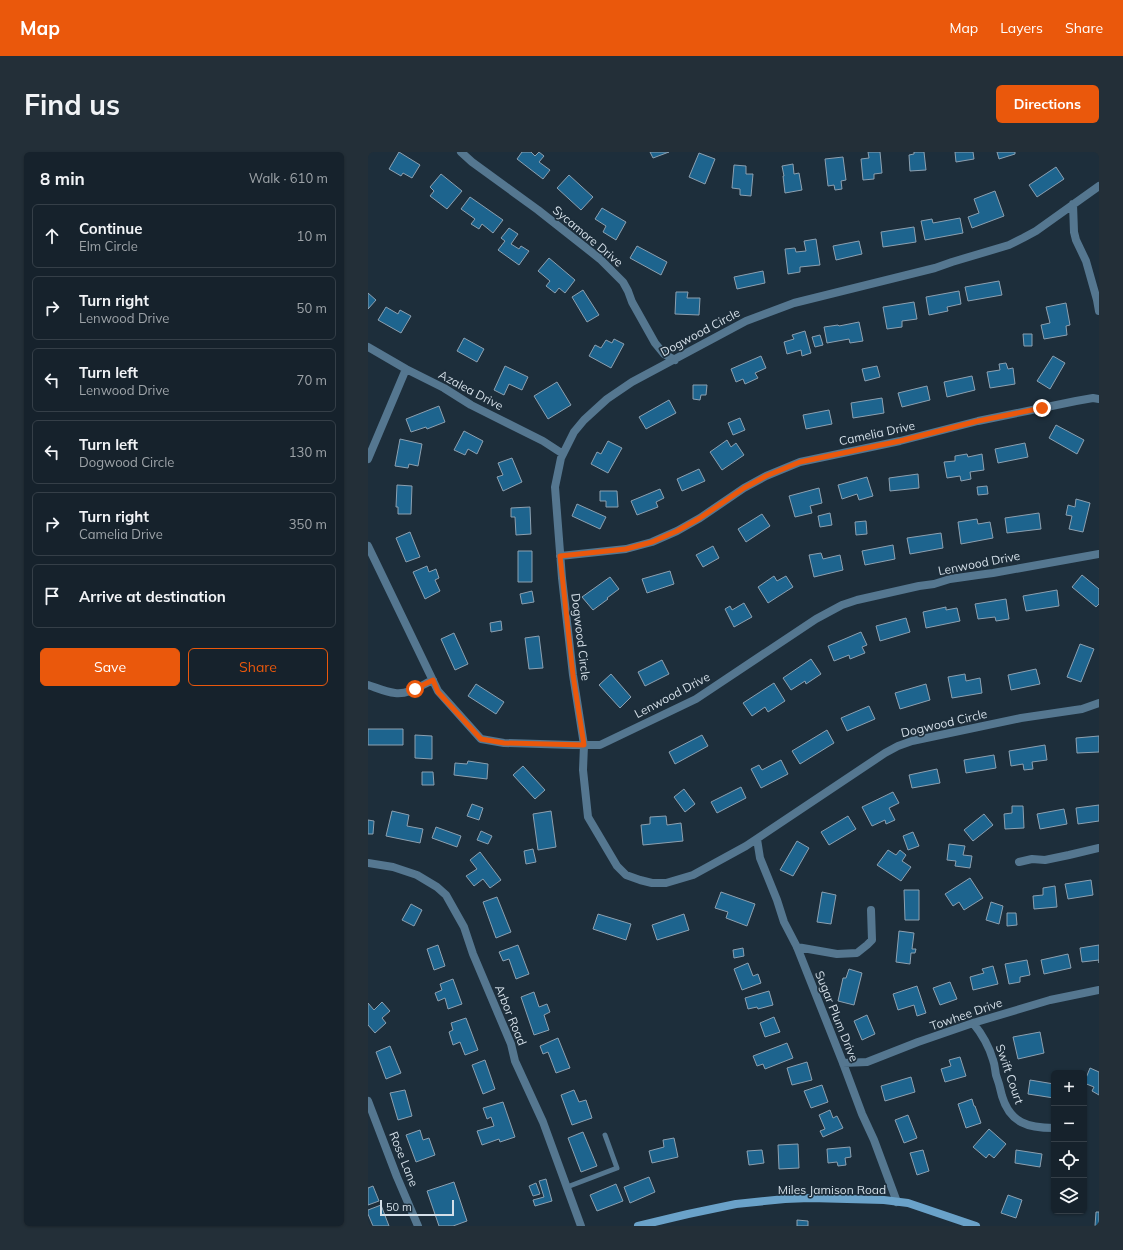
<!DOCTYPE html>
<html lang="en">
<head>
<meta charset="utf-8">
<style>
	:root { --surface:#16222c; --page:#232f38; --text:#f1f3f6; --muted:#9ea4a9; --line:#353f48; --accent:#ea580c }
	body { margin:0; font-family:Mulish,sans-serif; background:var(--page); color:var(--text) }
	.controls { position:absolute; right:12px; bottom:12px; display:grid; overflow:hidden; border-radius:6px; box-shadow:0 1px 3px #0004 }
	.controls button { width:36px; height:36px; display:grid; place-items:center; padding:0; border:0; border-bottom:1px solid var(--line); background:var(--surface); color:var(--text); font:20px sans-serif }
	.scale { position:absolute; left:12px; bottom:10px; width:74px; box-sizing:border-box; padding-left:4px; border:2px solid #d4dfe8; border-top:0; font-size:11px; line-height:14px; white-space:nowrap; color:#d4dfe8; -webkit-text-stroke:3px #1d2e3b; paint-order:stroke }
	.stop { position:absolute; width:12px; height:12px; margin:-9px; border:3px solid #ea580c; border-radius:50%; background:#fff }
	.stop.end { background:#ea580c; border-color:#fff; box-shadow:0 1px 4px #0008 }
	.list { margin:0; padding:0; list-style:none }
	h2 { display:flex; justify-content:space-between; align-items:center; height:52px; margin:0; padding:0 16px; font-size:17px }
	h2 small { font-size:13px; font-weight:400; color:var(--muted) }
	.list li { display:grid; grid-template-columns:26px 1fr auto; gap:12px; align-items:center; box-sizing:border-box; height:64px; margin:0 8px 8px; padding:0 8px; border:1px solid var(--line); border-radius:6px }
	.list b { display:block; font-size:15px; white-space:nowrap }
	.list p { margin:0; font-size:13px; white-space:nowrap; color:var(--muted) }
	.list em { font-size:13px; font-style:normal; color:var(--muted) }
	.actions { display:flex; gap:8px; padding:12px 16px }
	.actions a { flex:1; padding:9px 0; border:1px solid var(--accent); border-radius:6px; text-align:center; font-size:14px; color:var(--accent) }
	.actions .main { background:var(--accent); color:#fff }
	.icon { flex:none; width:22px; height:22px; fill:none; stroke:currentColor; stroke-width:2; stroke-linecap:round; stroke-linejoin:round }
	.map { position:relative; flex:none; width:731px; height:1074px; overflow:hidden; border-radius:6px }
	header { display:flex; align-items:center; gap:24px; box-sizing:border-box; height:56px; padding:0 20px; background:var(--accent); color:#fff }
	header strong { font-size:19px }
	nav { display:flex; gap:22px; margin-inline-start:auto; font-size:14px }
	.intro { display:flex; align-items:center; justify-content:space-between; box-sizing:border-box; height:96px; padding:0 24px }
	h1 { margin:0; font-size:28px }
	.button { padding:10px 18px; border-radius:6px; background:var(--accent); color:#fff; font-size:14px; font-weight:700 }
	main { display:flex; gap:24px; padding:0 24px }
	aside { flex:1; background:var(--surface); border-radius:6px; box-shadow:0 1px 3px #0004 }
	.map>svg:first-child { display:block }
	.building { fill:#1d648e; stroke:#8ca0b0 }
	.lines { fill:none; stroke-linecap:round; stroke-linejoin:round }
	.lane { stroke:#557790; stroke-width:5 }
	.street { stroke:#557790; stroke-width:8 }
	.secondary { stroke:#6aa2c9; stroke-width:8 }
	.route { stroke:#ea580c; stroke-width:5 }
	.labels { text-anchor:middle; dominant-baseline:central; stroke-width:3.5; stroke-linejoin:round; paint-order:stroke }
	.street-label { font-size:12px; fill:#d4dfe8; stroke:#1d2e3b }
</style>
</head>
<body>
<header>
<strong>Map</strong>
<nav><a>Map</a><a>Layers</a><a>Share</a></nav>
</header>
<div class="intro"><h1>Find us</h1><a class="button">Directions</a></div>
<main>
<aside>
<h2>8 min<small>Walk · 610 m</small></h2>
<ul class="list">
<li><svg class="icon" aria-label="ahead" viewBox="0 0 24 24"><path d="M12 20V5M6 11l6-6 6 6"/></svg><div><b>Continue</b><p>Elm Circle</p></div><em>10 m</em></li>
<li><svg class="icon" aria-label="right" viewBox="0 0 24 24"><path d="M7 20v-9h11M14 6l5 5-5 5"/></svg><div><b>Turn right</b><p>Lenwood Drive</p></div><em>50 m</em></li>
<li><svg class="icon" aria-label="left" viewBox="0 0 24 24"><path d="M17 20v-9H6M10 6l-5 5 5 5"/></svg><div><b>Turn left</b><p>Lenwood Drive</p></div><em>70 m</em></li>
<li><svg class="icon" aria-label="left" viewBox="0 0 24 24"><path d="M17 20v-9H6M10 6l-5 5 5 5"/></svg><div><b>Turn left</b><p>Dogwood Circle</p></div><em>130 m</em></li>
<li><svg class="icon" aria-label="right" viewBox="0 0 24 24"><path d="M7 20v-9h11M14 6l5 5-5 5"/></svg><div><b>Turn right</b><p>Camelia Drive</p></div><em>350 m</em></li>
<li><svg class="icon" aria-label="arrive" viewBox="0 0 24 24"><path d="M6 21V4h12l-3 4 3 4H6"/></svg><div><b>Arrive at destination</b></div></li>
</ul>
<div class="actions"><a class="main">Save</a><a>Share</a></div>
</aside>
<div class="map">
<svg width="731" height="1074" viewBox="0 0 731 1074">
	<rect width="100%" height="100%" fill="#1d2e3b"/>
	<path class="building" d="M31,0l21,13 -8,13 -9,-5 -2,3 -12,-7z
		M154,0h9l4,4 4,-4 5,4 -5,6 11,8 -7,9 -26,-20z
		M282,0h19l-16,6z
		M500,0h12l2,21 -8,1v5l-11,1 -2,-21 8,-1z
		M546,0h10l2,18 -16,1 -1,-16 5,-1z
		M587,0h18l1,7 -18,3z
		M629,0h18v2l-16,5z
		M331,1l16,6 -10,25 -16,-7z
		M475,5l3,23 -5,1 1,8 -7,1 -1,-5 -6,1 -3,-27z
		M425,12l1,10 5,-1 3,17 -17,3 -2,-17h1l-2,-10z
		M366,13l12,1v8h7l-2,22 -11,-1v-6l-8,-1z
		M688,15l8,12 -27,18 -8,-12z
		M73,22l21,17 -15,18 -17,-13 4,-5 -4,-4z
		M201,23l24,22 -12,13 -24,-22z
		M627,39l9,25 -32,12 -4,-11 11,-4 -5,-14z
		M102,45l33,23 -10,13 -11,-9 -3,5 -8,-5 4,-5 -14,-10z
		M234,56l24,14 -10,18 -13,-8 3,-6 -11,-7z
		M592,66l3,15 -38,7 -4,-19 11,-2 1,4z
		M546,75l2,15 -33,5 -2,-15z
		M141,76l9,6 -7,10 8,5 2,-3 8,5 -10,14 -21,-15 7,-9 -4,-3z
		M448,87l4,26 -20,2v5l-12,2 -3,-25 10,-1 1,4 10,-1 -2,-10z
		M491,89l3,13 -26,6 -3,-14z
		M269,94l30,16 -6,13 -31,-17z
		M181,106l26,22 -10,13 -6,-5 -4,5 -9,-7 4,-5 -12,-10z
		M395,119l2,12 -28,6 -3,-12z
		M631,129l3,14 -34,6 -3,-14z
		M215,138l16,25 -12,7 -15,-25z
		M591,139l2,13 -14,3 1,4 -19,4 -3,-18z
		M308,140h12l-1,6h13l-1,17 -24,-1z
		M0,141l8,7 -8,9z
		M546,150l3,17 -15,2v6l-15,2 -4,-22z
		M698,151l4,22 -4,1 1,9 -23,4 -3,-14 9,-2 -4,-16z
		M18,155l12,7 2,-4 11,6 -10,17 -23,-13z
		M491,170l4,19 -13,2 -1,-4 -22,4 -3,-16 14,-2 1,1z
		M437,179l6,22 -9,3 -1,-6 -14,4 -3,-12 10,-3 -2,-4z
		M655,182h9v12h-8z
		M452,183l3,10 -8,2 -3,-10z
		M96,186l20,11 -7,13 -20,-11z
		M246,187l10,5 -13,24 -22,-12 6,-11 6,3 5,-8 6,3z
		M393,204l5,12 -11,5 3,5 -13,6 -2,-5 -7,3 -5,-13z
		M685,204l12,7 -15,26 -13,-8z
		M638,211l2,6 5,-1 2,16 -25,4 -3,-16 13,-2 -1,-6z
		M137,214l23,11 -6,13 -13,-6 -5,11 -10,-5z
		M509,214l3,11 -15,4 -3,-12z
		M604,224l3,14 -28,7 -3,-15z
		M189,230l14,23 -23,14 -14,-23z
		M325,233h14l-1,10h-5l-1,5 -7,-1z
		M559,234l3,14 -28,7 -4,-14z
		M514,246l2,15 -31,5 -2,-15z
		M301,248l7,13 -30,16 -7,-12z
		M71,254l6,16 -18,7 -1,-2 -15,5 -5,-13z
		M461,258l3,14 -26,5 -3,-14z
		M372,266l5,12 -12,5 -5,-12z
		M688,273l28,15 -7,14 -28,-16z
		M96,279l19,10 -6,13 -9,-5 -3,6 -11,-5z
		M32,287l22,5 -4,22 -9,-2 -1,4 -13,-2z
		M359,288l4,7 5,-4 8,12 -22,15 -12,-18z
		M240,289l14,7 -14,25 -17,-9 6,-12 4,2z
		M657,291l3,14 -30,6 -3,-14z
		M599,302l1,3 14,-3 2,16 -14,2 1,7 -10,2 -1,-5 -13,2 -3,-16 11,-1v-5z
		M144,306l10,24 -19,9 -6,-14 6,-2 -5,-12z
		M331,317l6,12 -23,10 -5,-12z
		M550,322l1,14 -29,3 -1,-13z
		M499,325l6,19 -14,4 -2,-6 -15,5 -4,-14z
		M29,333l15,1 -1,28h-13v-7h-2z
		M619,334l1,8 -10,1 -1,-8z
		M451,336l3,15 -12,3 2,7 -17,4 -6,-21z
		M292,337l4,9 -8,4 2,5 -21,8 -6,-14z
		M232,339h17l1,16h-12v-6h-6z
		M708,347l14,4 -7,29 -14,-3 3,-13 -6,-1 2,-10 7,2z
		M209,352l29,13 -6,12 -28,-13z
		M162,355l1,27 -15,1 -1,-18h-4v-9z
		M462,361l2,12 -12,2 -2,-11z
		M671,361l2,16 -34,4 -2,-15z
		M394,362l8,12 -24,16 -8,-13z
		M609,367l1,5 12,-2 3,16 -32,6 -3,-22z
		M498,369l1,13 -11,1 -1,-13z
		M42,380l10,25 -14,5 -10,-24z
		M573,381l2,15 -33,6 -3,-16z
		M525,393l2,14 -30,6 -3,-14z
		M345,394l6,12 -16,9 -7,-12z
		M150,399h14v31h-14z
		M453,401l2,6 17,-4 3,15 -29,7 -5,-22z
		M59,414l2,6 7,-3 3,9 -4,2 5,11 -15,8 -12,-27z
		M302,419l4,13 -27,9 -5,-14z
		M714,423l17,14v15l-3,3 -24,-20z
		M406,424l3,5 9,-5 7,11 -25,16 -10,-16z
		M242,425l9,12 -12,9 1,1 -15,11 -11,-13z
		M689,438l2,16 -33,5 -3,-15z
		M164,439l2,11 -12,2 -2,-10z
		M638,447l3,20 -13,2 -1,-4 -17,2 -3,-15z
		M376,451l8,14 -18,10 -9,-18 5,-3 2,4z
		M578,455v3l11,-2 3,13 -34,7 -3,-16z
		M538,466l4,14 -30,9 -4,-15z
		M133,469l1,9 -11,2 -1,-9z
		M493,480l6,13 -5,2 3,6 -15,6 -1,-4 -15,6 -6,-15z
		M86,481l14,31 -13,6 -14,-31z
		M171,484l4,32 -14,1 -4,-31z
		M712,492l14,5 -13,33 -14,-5z
		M443,507l10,15 -15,10 -1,-3 -14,9 -8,-12z
		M294,508l7,14 -24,12 -7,-14z
		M668,517l4,15 -29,6 -3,-15z
		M243,522l20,23 -11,11 -21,-23z
		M597,522l1,7 14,-3 2,15 -30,5 -4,-21z
		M406,531l11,18 -17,11 -3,-5 -13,9 -9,-13z
		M108,532l28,18 -8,12 -28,-18z
		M558,532l4,16 -30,9 -5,-16z
		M501,554l6,13 -28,12 -6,-13z
		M0,577h35v16h-35z
		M459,578l7,13 -34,21 -8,-13z
		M47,583l17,1v23l-17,-1z
		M334,583l6,11 -33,18 -6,-12z
		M731,584v16l-22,1 -1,-15z
		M677,593l2,15 -15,2 1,7 -9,1 -1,-6 -12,2 -2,-15z
		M626,603l2,13 -30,5 -2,-13z
		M413,608l7,14 -27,14 -10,-19 8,-4 3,5z
		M100,609l20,3 -1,15 -33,-4 1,-12 12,1z
		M155,614l22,24 -10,9 -22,-24z
		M569,617l3,14 -28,5 -3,-13z
		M54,620h11l1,13h-12z
		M373,635l5,11 -29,15 -6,-11z
		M316,637l11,15 -10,8 -11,-15z
		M525,640l6,11 -10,5 6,12 -9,4 -1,-4 -13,6 -10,-19z
		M104,652l11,4 -4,12 -12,-4z
		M731,653v16l-21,3 -2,-16z
		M644,654h11l1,22 -19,1 -1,-15 8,-1z
		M696,657l3,15 -27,5 -3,-15z
		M24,659l17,4 -2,11 16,3 -3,14 -34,-7z
		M183,659l5,36 -18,3 -5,-36z
		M616,662l9,11 -20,16 -9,-11z
		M298,664l1,9 14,-2 2,18 -40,4 -2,-20 9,-1v-7z
		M480,664l8,13 -27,16 -8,-13z
		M0,668l6,1 -1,13h-5z
		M68,675l25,9 -4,11 -25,-9z
		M113,679l11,5 -4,8 -11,-4z
		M545,680l6,14 -11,4 -5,-14z
		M429,689l12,7 -16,28 -13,-6z
		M581,692l16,2 -2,9 9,1 -2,12 -15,-2 1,-5 -9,-1z
		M165,697l3,13 -10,2 -2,-13z
		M520,698l8,5 4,-5 6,5 -4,6 9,6 -10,14 -24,-16z
		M112,700l21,28 -11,8 -7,-9 -9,7 -8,-10 11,-7 -7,-9z
		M602,726l13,20 -19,12 -5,-8 -6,4 -8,-12z
		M723,728l2,15 -25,4 -3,-15z
		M687,734l2,21 -23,2 -1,-13 10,-1v-7z
		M536,738h15v30h-14z
		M353,740l34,12 -8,22 -21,-8 2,-6 -13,-4z
		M454,740l14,3 -5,29 -14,-2z
		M129,745l14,35 -15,6 -13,-36z
		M623,750l12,4 -4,18 -13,-4z
		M43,752l11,6 -8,16 -12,-6z
		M639,761h9l1,12 -10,1z
		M230,762l33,10 -5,16 -33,-11z
		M316,762l5,16 -32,10 -5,-15z
		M531,779l15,2 -2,16h4l-1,4h-4l-1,11 -14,-2z
		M70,793l7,21 -11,4 -7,-21z
		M150,793l11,29 -13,5 -7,-20 -6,2 -4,-9z
		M731,793v18v-3l-17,2 -2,-14z
		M375,796l1,8 -10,2 -1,-8z
		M700,802l3,14 -27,6 -3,-14z
		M659,808l3,15 -10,2v5l-11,2 -4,-20z
		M380,811l5,13 5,-2 3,9 -19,7 -8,-21z
		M625,814l5,18 -25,6 -3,-13 14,-4 -2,-4z
		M481,817l13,4 -8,32 -16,-4 5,-23h3z
		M85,827l9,25 -14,5 -3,-11 -7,3 -3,-8 7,-3 -2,-6z
		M582,830l7,17 -17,6 -7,-17z
		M549,834l9,27 -9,3 -3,-11 -16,5 -5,-16z
		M401,839l4,14 -15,4 -1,-2 -9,2 -3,-11z
		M166,840l5,15 8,-3 3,8 -6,3 5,15 -15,5 -13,-38z
		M14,850l8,9 -8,7 4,5 -11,10 -7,-8v-22l6,7z
		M499,863l8,19 -13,6 -8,-19z
		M406,865l6,15 -15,5 -5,-14z
		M98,866l12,32 -13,5 -5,-13 -7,3 -4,-13 4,-2 -2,-7z
		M672,880l4,21 -26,6 -5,-22z
		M190,886l12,30 -14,5 -8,-21 -5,2 -3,-8z
		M419,891l6,15 -28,11 -2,-5 -6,2 -4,-10z
		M22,894l11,27 -15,6 -10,-27z
		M592,905l6,19 -21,6 -4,-13 10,-3 -2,-6z
		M117,908l10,29 -12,5 -11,-29z
		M439,910l5,18 -20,5 -5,-17z
		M722,916l9,4v23l-7,-4 2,-4 -10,-4z
		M543,925l4,15 -30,9 -4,-15z
		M662,928l24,4v14l-26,-4z
		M454,933l6,17 -17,6 -7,-17z
		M37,938l7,26 -14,4 -8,-27z
		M206,938l5,12 7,-2 6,18 -20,7 -11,-30z
		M604,947l2,7h1l6,17 -15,5 -8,-24z
		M135,950l12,35 -15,5 -1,-3 -17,6 -5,-14 17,-5 -3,-9 -4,2 -4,-11z
		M462,958l3,8 4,-2 6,12 -20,9 -3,-6 5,-2 -6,-14z
		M540,963l9,23 -13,5 -9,-23z
		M621,977l17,15 -12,14 -5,-4 -3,4 -13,-11z
		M52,978l3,10 6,-2 6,17 -19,7 -10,-27z
		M215,980l14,34 -16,6 -13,-34z
		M306,986l4,19 -26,6 -3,-12 15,-4 -1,-7z
		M430,992l1,24 -20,1 -1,-24z
		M482,995l1,10 -6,1 1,7 -8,1 -1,-4 -9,1 -1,-14z
		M394,998l2,13 -15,2 -2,-14z
		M555,998l6,21 -12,4 -7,-22z
		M648,998l26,4 -2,13 -25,-4z
		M281,1025l6,15 -25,11 -6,-16z
		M178,1027l6,22 -17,5 -2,-6 11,-3 -5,-16z
		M86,1030l13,39 -14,5h-14l-12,-35z
		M168,1031l4,11 -7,2 -4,-10z
		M248,1032l7,17 -26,10 -7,-16z
		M5,1034l6,15 -11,4v-17z
		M640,1043l14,5 -6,18 -15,-5z
		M13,1053l8,21h-16l-5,-12v-4z
		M728,1060h3v14h-4z
		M429,1068l11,1v5h-11z"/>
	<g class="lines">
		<path class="lane" d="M199,1035l50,-19 -12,-33"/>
		<path class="street" d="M93,0l11,10 66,48 62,49 23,23 5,9 4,11 23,41 9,11 11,6
			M731,34l-63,45 -13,7 -14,7 -57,17 -17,6 -141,35 -48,18 -114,61 -25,17 -11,10 -12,11 -10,12 -13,26 -6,29 7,91 11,97 11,70 -1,25 5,47 29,49 9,9 14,5 12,3h14l27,-8 53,-29 139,-93 13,-7 14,-5 109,-23 61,-9 17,-6
			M705,52l1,28 2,8 10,21 11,39 2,11
			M0,195l38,22 38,19 27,17 72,36 20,13
			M0,307l38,-90
			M0,394l70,145 43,48 23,4 69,2h27l96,-46 120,-80 26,-14 15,-5 62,-14 15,-2 16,-5 28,-4 15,-2 106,-19
			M192,404l66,-7 26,-7 25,-11 23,-13 44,-30 22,-12 34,-14 100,-21 78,-20 64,-13 34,-7 17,-3 6,1
			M0,533c9,3 18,7 27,8 13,2 27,-8 38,-13
			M389,687l3,19 17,42 7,22 13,25 46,116 19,51 12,26 23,62
			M651,710l13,-3 13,1 24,-5 30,-7
			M0,711l25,4 24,8 20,12 9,8 18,32 9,27 38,90 4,17 28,61 38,104
			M429,795l40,7 20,-1 10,-8 5,-5 -1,-30
			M605,871c9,11 16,23 20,37 2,5 2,10 3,15 1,3 2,6 3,9 1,4 2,8 3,12 8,27 26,32 52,32
			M475,911l24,-1 51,-20 55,-19 77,-23 49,-10
			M0,949l29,76 21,49"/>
		<path class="secondary" d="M270,1074l50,-12 48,-10 49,-5 25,-1 74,2 24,3 68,23"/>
	</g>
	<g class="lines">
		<path class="route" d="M47,537l18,-9 5,12 43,47 23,4 80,2 -11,-70 -13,-119 66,-7 26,-7 25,-11 23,-13 44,-30 22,-12 34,-14 100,-21 78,-20 64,-13"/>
	</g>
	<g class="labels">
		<g class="street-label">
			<text transform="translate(220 84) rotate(40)">Sycamore Drive</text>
			<text transform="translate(332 180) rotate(-28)">Dogwood Circle</text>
			<text transform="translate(103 238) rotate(28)">Azalea Drive</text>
			<text transform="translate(509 281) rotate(-12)">Camelia Drive</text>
			<text transform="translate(611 411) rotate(-11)">Lenwood Drive</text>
			<text transform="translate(213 485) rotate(83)">Dogwood Circle</text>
			<text transform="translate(304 543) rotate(-28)">Lenwood Drive</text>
			<text transform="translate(576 571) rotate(-13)">Dogwood Circle</text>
			<text transform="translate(598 862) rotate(-19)">Towhee Drive</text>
			<text transform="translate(143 863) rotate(68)">Arbor Road</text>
			<text transform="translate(469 864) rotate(68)">Sugar Plum Drive</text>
			<text transform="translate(642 922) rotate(71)">Swift Court</text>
			<text transform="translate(36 1007) rotate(68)">Rose Lane</text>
			<text x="464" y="1037">Miles Jamison Road</text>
		</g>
	</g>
</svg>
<div class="controls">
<button>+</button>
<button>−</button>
<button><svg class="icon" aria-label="locate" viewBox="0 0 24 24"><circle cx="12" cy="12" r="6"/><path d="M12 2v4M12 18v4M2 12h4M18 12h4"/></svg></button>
<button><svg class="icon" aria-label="layers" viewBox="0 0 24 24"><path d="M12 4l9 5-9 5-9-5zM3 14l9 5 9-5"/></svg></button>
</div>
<div class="scale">50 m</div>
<div class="stop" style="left:47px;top:537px"></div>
<div class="stop end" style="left:674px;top:256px"></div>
</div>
</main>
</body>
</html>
